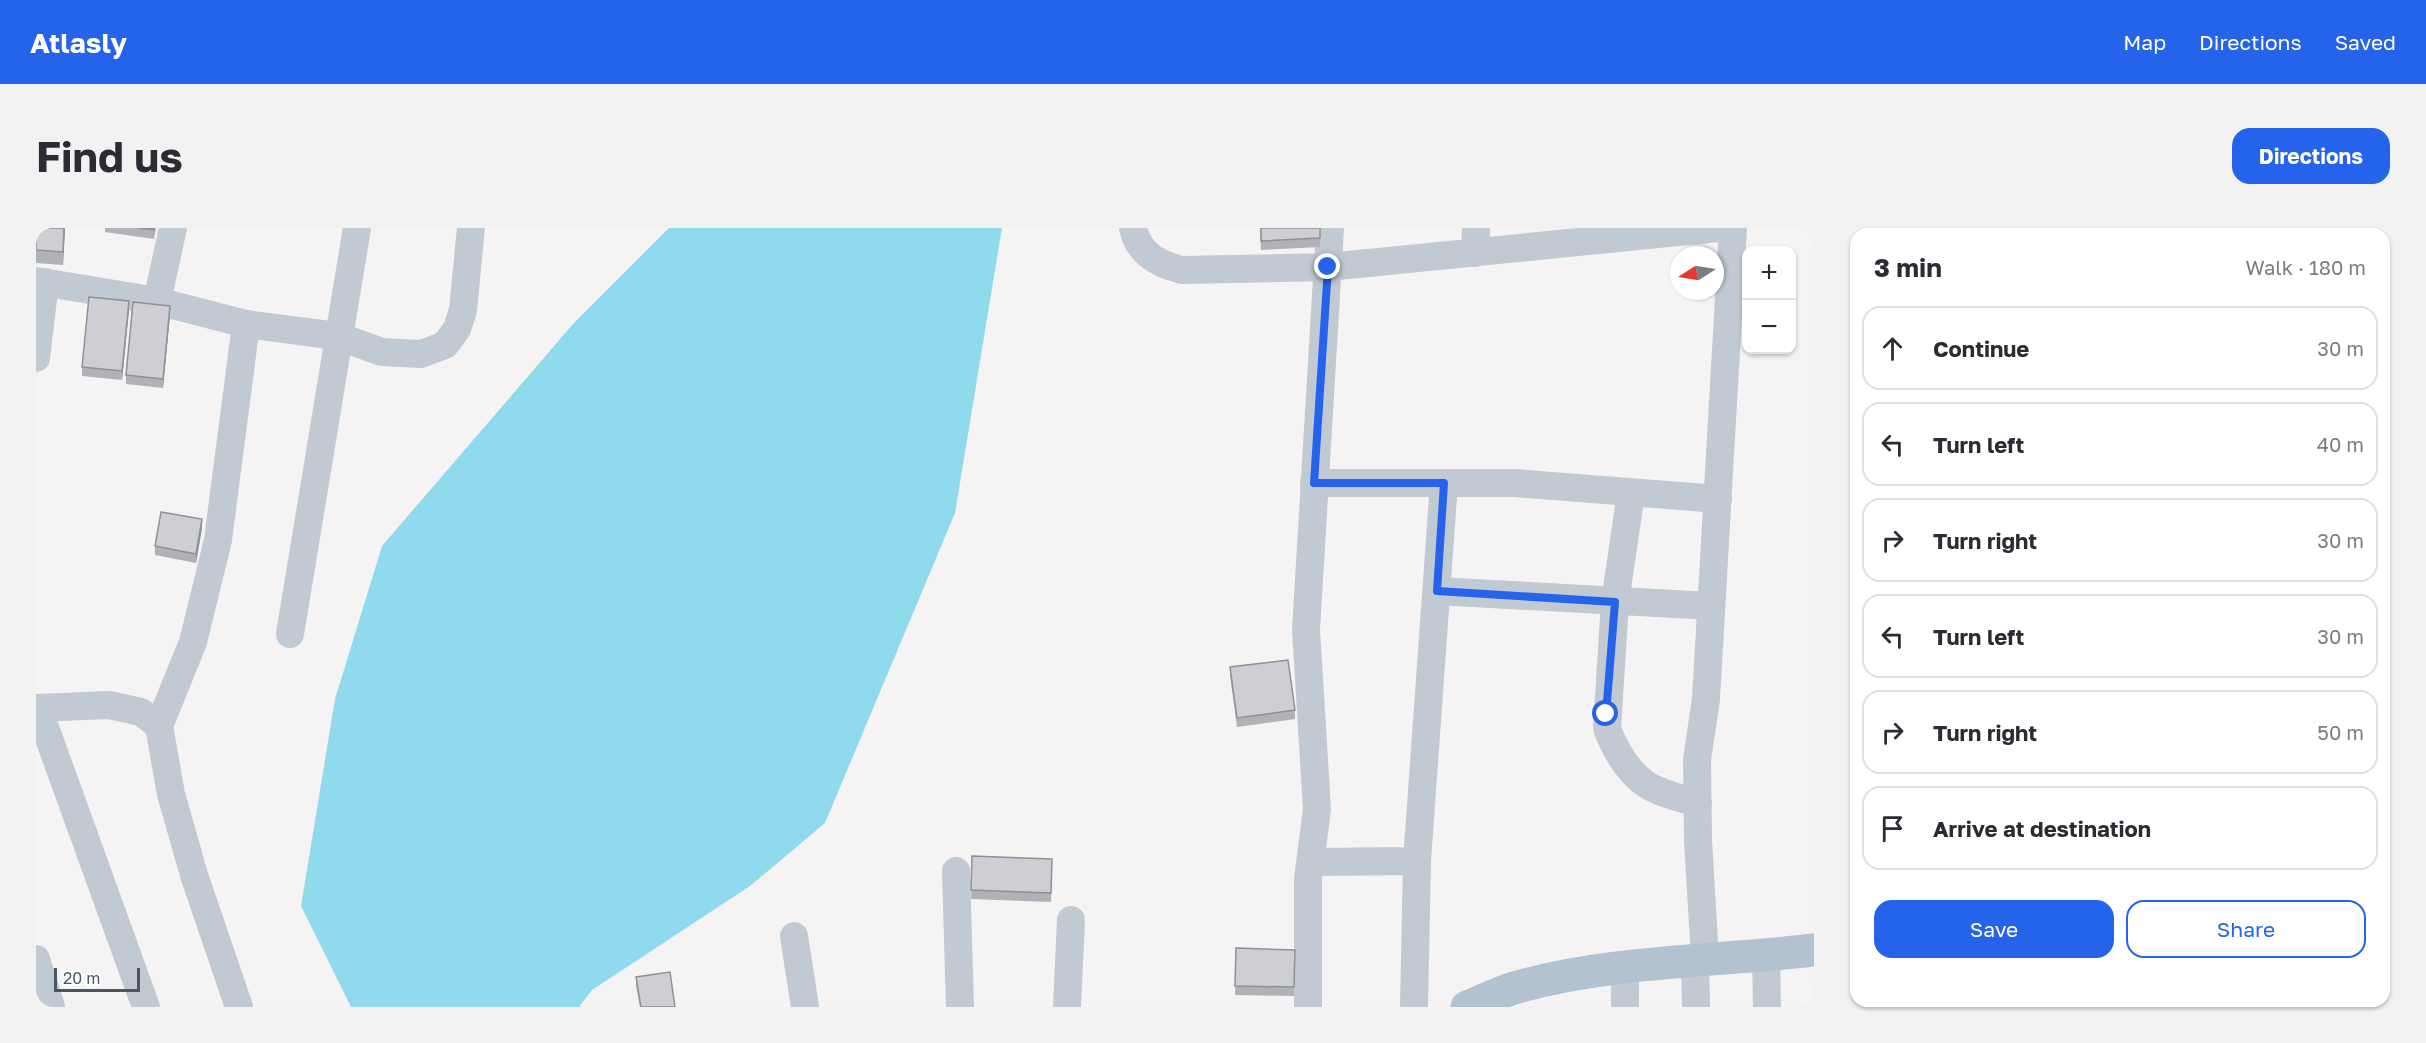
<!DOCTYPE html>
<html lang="en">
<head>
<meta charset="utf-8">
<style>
	:root { --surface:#fff; --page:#f2f2f3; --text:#2b2b33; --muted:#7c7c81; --line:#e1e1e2; --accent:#2563eb }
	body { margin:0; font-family:"Golos Text",sans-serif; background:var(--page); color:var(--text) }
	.controls { position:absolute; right:18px; top:18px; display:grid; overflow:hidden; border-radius:12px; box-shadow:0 2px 4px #0004 }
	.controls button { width:54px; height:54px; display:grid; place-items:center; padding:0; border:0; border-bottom:2px solid var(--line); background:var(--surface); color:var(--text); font:30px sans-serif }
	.compass { position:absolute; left:1634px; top:18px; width:54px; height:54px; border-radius:50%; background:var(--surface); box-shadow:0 2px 4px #0004; rotate:258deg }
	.scale { position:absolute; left:18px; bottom:15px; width:86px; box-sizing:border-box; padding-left:6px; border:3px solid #4a5661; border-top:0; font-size:16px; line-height:21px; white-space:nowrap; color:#4a5661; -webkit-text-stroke:4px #fff; paint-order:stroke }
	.stop { position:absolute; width:18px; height:18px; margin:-14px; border:4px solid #2563eb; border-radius:50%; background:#fff }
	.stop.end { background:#2563eb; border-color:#fff; box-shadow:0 2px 6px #0008 }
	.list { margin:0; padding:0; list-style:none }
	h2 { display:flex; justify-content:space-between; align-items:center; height:78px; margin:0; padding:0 24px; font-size:26px }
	h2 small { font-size:20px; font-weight:400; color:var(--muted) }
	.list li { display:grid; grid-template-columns:39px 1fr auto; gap:18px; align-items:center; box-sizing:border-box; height:84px; margin:0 12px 12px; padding:0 12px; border:2px solid var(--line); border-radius:18px }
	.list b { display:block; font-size:22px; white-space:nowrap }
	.list em { font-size:20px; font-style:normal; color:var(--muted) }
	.actions { display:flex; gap:12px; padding:18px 24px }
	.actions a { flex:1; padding:14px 0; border:2px solid var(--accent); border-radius:18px; text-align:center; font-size:21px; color:var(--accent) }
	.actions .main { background:var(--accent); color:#fff }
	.icon { flex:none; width:33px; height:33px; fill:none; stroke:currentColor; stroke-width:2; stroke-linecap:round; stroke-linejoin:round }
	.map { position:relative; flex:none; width:1778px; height:779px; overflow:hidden; border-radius:18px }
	header { display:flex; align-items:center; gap:36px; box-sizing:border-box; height:84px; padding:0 30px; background:var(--accent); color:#fff }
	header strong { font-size:28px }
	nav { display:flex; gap:33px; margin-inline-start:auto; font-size:21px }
	.intro { display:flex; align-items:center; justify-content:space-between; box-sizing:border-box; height:144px; padding:0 36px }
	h1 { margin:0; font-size:42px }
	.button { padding:15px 27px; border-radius:18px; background:var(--accent); color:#fff; font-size:21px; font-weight:700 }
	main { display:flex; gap:36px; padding:0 36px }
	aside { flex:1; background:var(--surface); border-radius:18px; box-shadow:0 2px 4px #0004 }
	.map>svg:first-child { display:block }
	.water { fill:#90daee }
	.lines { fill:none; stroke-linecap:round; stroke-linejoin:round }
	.minor { stroke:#c1cad2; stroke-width:28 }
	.major { stroke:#b3c2d1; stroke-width:33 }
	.wall { fill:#b0b2b7 }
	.shaded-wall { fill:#909195 }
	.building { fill:#cdcfd5; stroke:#909195; stroke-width:1.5 }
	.route { stroke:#2563eb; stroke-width:8 }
</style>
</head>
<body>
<header>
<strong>Atlasly</strong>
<nav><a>Map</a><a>Directions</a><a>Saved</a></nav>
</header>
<div class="intro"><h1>Find us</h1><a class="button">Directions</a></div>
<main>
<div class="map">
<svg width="1778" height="779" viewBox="0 0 1778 779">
	<rect width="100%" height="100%" fill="#f5f3f3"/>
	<path class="water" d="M633,0h333l-47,285 -130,310 -75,63 -158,104 -13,17h-228l-50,-101 34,-207 47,-153 191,-222z"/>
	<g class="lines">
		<path class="minor" d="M1097,0c6,26 25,36 49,42l146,-3 390,-39
			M1439,25l1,-25
			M0,53l121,20 89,23 91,12 45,16 39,2 24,-9 12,-16 6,-19 8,-82
			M121,73l16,-73
			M0,130l9,-76
			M1278,255h201l203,16
			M1595,265l-16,109 -8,126c8,23 26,53 50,62 13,6 27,9 41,13
			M1401,363l274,15
			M254,406l67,-406
			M0,480l73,-3 32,7 18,14 12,68 23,81 45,132
			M2,480l108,299
			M123,498l34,-84 25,-102 28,-216
			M1274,634l107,-1
			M920,643l4,136
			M758,708l11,71
			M1730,728l1,51
			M1669,730l-7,-118 -1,-80 9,-61 27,-471
			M0,731l15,48
			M1659,731l1,48
			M1589,740v39
			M1031,779l4,-87
			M1272,779v-128l9,-70 -11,-179 24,-402
			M1378,779l3,-146 27,-378"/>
		<path class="major" d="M1431,779c15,-6 31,-14 47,-19 97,-28 201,-26 300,-38"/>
	</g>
	<path class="wall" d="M0,0h29l-2,37 -27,-2z
		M69,0h51l-2,11 -49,-7z
		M1224,0h60v19l-59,3z
		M93,82l-7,70 -40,-4v-9z
		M134,87l-7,73 -37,-4v-9z
		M166,300l-6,35 -41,-8v-9z
		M1194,439l65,43v9l-58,8 -7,-51z
		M936,628l80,3 -1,43 -80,-3z
		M1200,720l59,2 -1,46 -59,-1z
		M600,749l39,30h-35l-4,-21z"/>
	<path class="shaded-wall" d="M28,0h1l-2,37v-13z
		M93,73v9l-7,70v-9z
		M134,78v9l-7,73v-9z
		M166,291v9l-6,35v-9z"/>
	<path class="building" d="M0,0h28l-1,24 -27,-2z
		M103,0h15v2z
		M1225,0h59v10l-59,3z
		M53,69l40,4 -7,70 -40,-4z
		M97,74l37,4 -7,73 -37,-4z
		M125,284l41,7 -6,35 -41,-8z
		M1252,432l7,50 -58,8 -7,-51z
		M936,628l80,3 -1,34 -80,-3z
		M1200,720l59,2 -1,37 -59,-1z
		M634,744l5,35h-34l-5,-30z"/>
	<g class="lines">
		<path class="route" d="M1292,39l-14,216h130l-7,108 178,11 -9,112"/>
	</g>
</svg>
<div class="controls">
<button>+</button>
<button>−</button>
</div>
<svg class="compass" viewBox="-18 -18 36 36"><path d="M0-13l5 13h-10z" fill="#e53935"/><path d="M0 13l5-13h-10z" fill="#7c7c81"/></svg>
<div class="scale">20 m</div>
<div class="stop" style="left:1570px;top:486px"></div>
<div class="stop end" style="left:1292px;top:39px"></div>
</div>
<aside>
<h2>3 min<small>Walk · 180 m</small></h2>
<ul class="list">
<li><svg class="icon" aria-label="ahead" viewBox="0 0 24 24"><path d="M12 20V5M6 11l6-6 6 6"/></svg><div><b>Continue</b></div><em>30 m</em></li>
<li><svg class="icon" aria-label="left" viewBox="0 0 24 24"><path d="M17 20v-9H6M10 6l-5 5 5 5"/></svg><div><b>Turn left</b></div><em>40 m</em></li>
<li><svg class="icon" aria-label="right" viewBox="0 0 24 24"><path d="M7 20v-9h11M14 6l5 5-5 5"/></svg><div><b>Turn right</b></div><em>30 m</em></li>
<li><svg class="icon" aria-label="left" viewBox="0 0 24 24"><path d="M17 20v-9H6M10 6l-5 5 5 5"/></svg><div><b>Turn left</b></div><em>30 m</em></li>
<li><svg class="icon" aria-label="right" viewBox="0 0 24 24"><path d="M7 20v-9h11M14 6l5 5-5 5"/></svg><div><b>Turn right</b></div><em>50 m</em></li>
<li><svg class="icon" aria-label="arrive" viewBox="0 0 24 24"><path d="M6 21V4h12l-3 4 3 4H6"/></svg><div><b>Arrive at destination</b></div></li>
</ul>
<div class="actions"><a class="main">Save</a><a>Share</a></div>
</aside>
</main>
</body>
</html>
